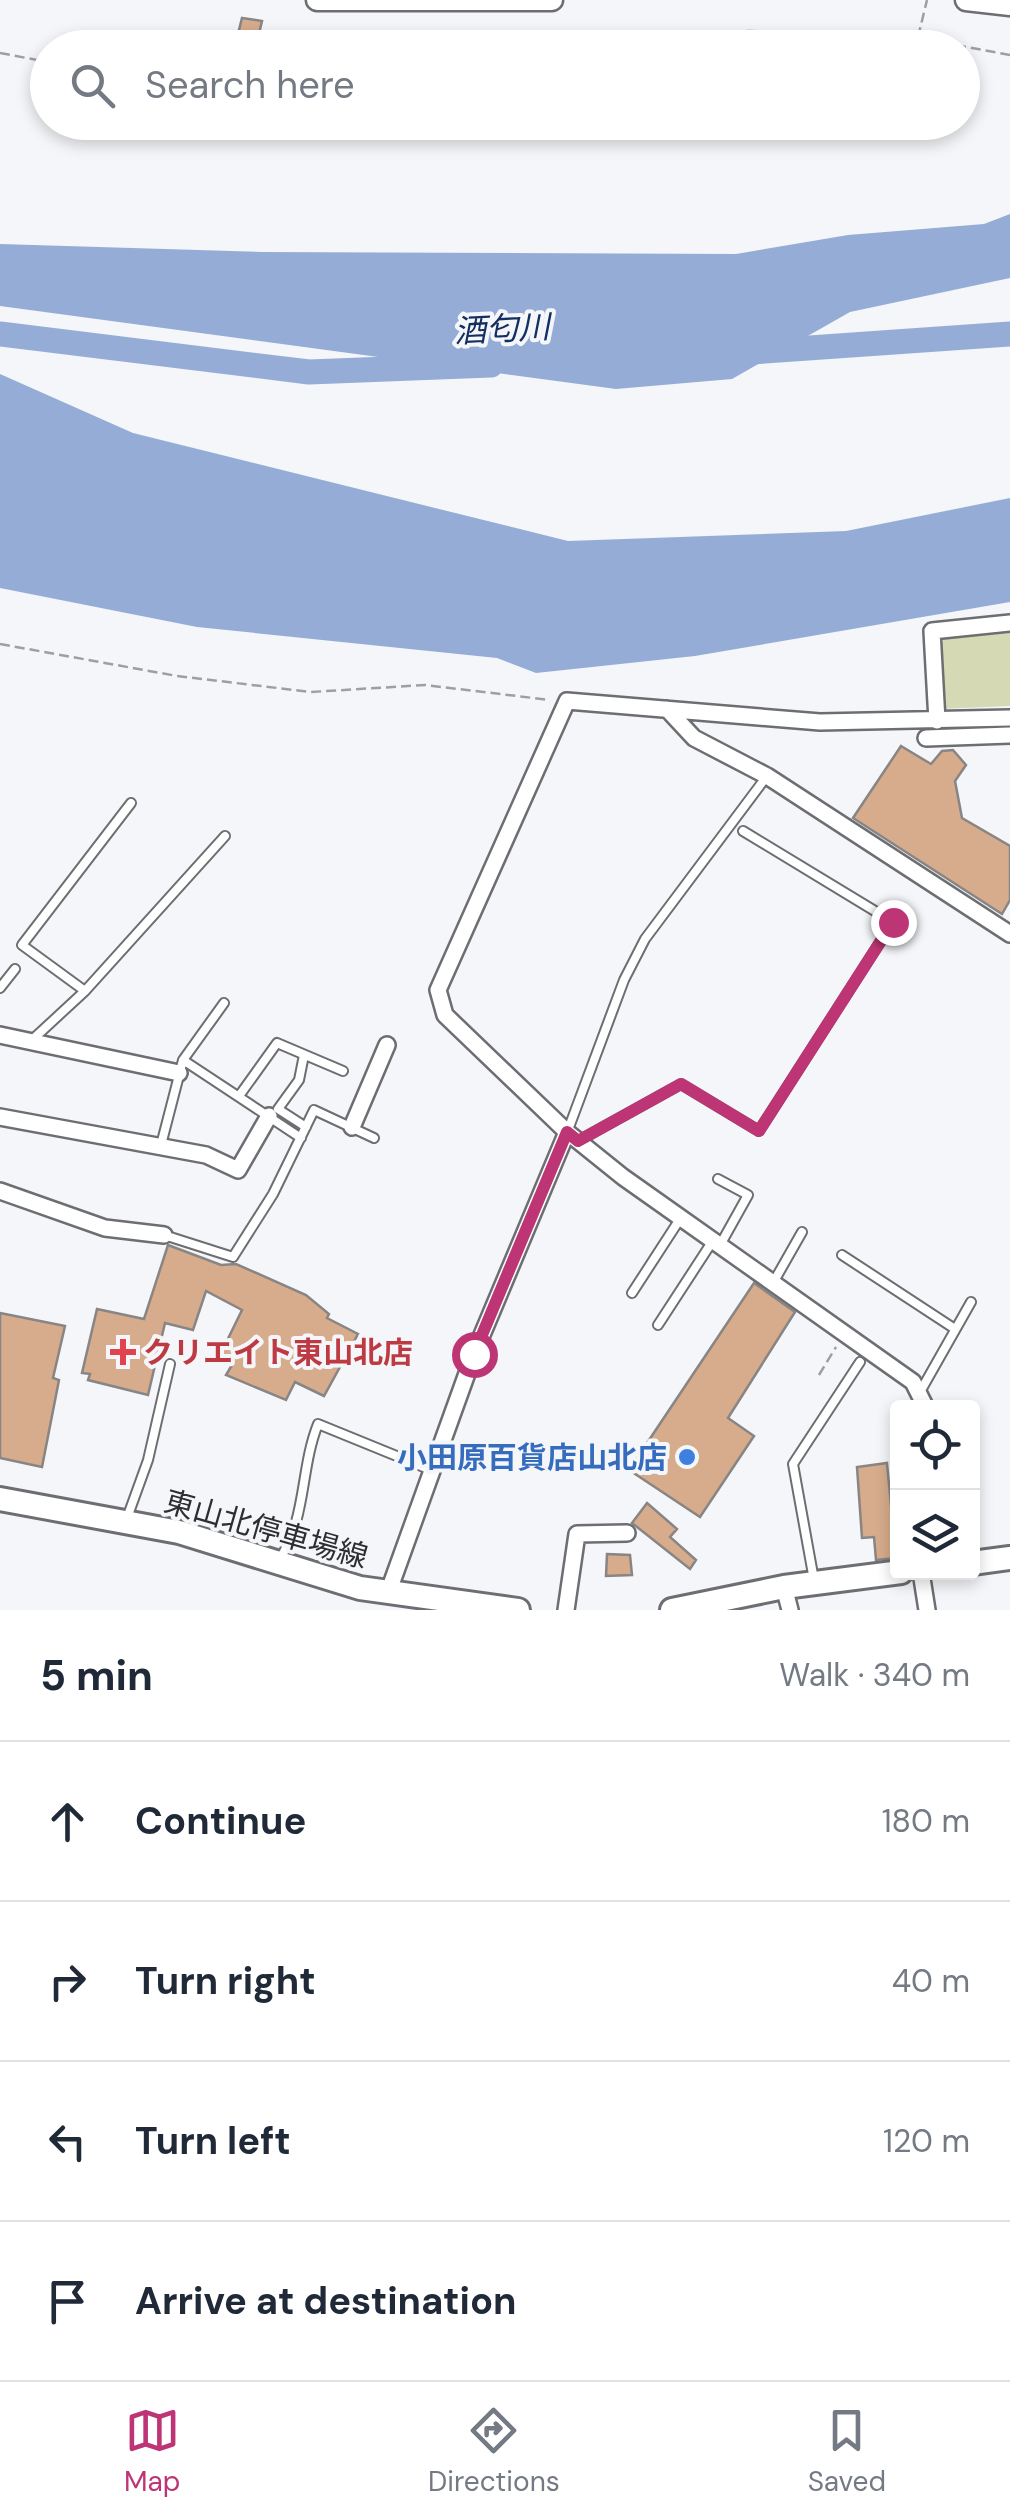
<!DOCTYPE html>
<html lang="en">
<head>
<meta charset="utf-8">
<style>
	:root { --surface:#fff; --page:#f2f2f3; --text:#1f2937; --muted:#747a83; --line:#e0e1e3; --accent:#bd3575 }
	body { margin:0; font-family:"DM Sans","Noto Sans JP",sans-serif; background:var(--page); color:var(--text) }
	.controls { position:absolute; right:30px; bottom:30px; display:grid; overflow:hidden; border-radius:10px; box-shadow:0 5px 15px #0003 }
	.controls button { width:90px; height:90px; display:grid; place-items:center; padding:0; border:0; border-bottom:2px solid var(--line); background:var(--surface); color:var(--text); font:50px sans-serif }
	.stop { position:absolute; width:30px; height:30px; margin:-22px; border:8px solid #bd3575; border-radius:50%; background:#fff }
	.stop.end { background:#bd3575; border-color:#fff; box-shadow:0 2px 10px #0008 }
	.list { margin:0; padding:0; list-style:none }
	h2 { display:flex; justify-content:space-between; align-items:center; height:130px; margin:0; padding:0 40px; font-size:42px }
	h2 small { font-size:32px; font-weight:400; color:var(--muted) }
	.list li { display:grid; grid-template-columns:65px 1fr auto; gap:30px; align-items:center; box-sizing:border-box; height:160px; padding:0 40px; border-top:2px solid var(--line) }
	.list b { display:block; font-size:38px; white-space:nowrap }
	.list em { font-size:32px; font-style:normal; color:var(--muted) }
	.icon { flex:none; width:55px; height:55px; fill:none; stroke:currentColor; stroke-width:2; stroke-linecap:round; stroke-linejoin:round }
	.map { position:relative; flex:none; width:1010px; height:1610px; overflow:hidden }
	.search { position:absolute; background:var(--surface); box-shadow:0 5px 15px #0003; left:30px; right:30px; top:30px; height:110px; display:flex; align-items:center; gap:25px; box-sizing:border-box; padding:0 35px; border-radius:55px; color:var(--muted); font-size:38px }
	.sheet { height:770px; background:var(--surface) }
	nav { display:flex; justify-content:space-around; align-items:center; box-sizing:border-box; height:140px; border-top:2px solid var(--line); background:var(--surface); font-size:28px; color:var(--muted) }
	nav a { display:grid; justify-items:center; gap:5px }
	nav .on { color:var(--accent) }
	.map>svg:first-child { display:block }
	.green { fill:#d5d9b4 }
	.water { fill:#95add6 }
	.lines { fill:none; stroke-linecap:round; stroke-linejoin:round }
	.river { stroke:#95add6; stroke-width:25 }
	.building { fill:#d6ac8c; stroke:#888584; stroke-width:2.5 }
	.service-casing { stroke:#6c6e71; stroke-width:12 }
	.minor-casing { stroke:#6c6e71; stroke-width:20 }
	.tertiary-casing { stroke:#6c6e71; stroke-width:25 }
	.secondary-casing { stroke:#6c6e71; stroke-width:28 }
	.path { stroke:#9e9fa1; stroke-width:2.5; stroke-dasharray:10 5; stroke-linecap:butt }
	.service { stroke:#fff; stroke-width:8 }
	.minor { stroke:#fff; stroke-width:15 }
	.tertiary { stroke:#fff; stroke-width:20 }
	.secondary { stroke:#fff; stroke-width:22 }
	.route { stroke:#bd3575; stroke-width:12 }
	.health-dot { fill:#e0444e; stroke:#f4f6f9; stroke-width:4 }
	.shop-dot { fill:#3f7fe0; stroke:#f4f6f9; stroke-width:4 }
	.labels { text-anchor:middle; dominant-baseline:central; stroke-width:8; stroke-linejoin:round; paint-order:stroke }
	.health-label { font-size:30px; font-weight:bold; fill:#be3a42; stroke:#f4f6f9; text-anchor:start }
	.shop-label { font-size:30px; font-weight:bold; fill:#366cbe; stroke:#f4f6f9; text-anchor:end }
	.street-label { font-size:30px; fill:#2d2e2f; stroke:#f4f6f9 }
	.water-label { font-size:32px; font-style:italic; fill:#142f62; stroke:#f4f6f9 }
</style>
</head>
<body>
<div class="map">
<svg width="1010" height="1610" viewBox="0 0 1010 1610">
	<rect width="100%" height="100%" fill="#f4f6f9"/>
	<path class="green" d="M1010,629v77l-70,3 -3,-66 5,-8z"/>
	<path class="water" d="M1010,214v64l-160,34 -118,67 -116,10 -616,-83v-62l262,8 474,2 112,-19 136,-11z
		M0,374l133,59 435,108 278,-10 164,-33v104l-315,54 -159,17 -39,-15 -300,-31 -197,-39z"/>
	<g class="lines">
		<path class="river" d="M0,334l309,38 182,-7
			M751,352l259,-18"/>
	</g>
	<path class="building" d="M242,18l20,3 -5,21 -20,-4z
		M901,746l30,18 11,-13 11,-1 13,15 -11,16 7,37 48,28v54l-8,14 -149,-96z
		M168,1245l53,20 15,-1 70,31 23,19 -2,4 31,16 -34,62 -29,-14 -9,18 -60,-25 6,-10 -14,-6 24,-49 -36,-19 -13,39 -28,-7 -17,72 -60,-15 2,-6 -8,-1 15,-64 47,10z
		M754,1283l41,29 -67,106 26,18 -54,81 -71,-47z
		M0,1313l65,13 -12,52 6,2 -17,87 -42,-9z
		M887,1463l9,95 -20,2 -2,-23 -12,1 -5,-71z
		M647,1503l30,26 -7,8 26,23 -6,9 -58,-46z
		M607,1554l23,1 2,20 -26,1z"/>
	<g class="lines">
		<defs>
			<path id="service" d="M0,988l15,-19
				M85,991l-63,-46 109,-142
				M32,1040l53,-49 140,-155
				M304,1055l-5,25 -21,29 28,18
				M183,1060l118,78
				M239,1096l38,-53 66,28
				M568,1130l56,-150 21,-41 122,-163
				M578,1141l103,-57 78,47 134,-209 -150,-91
				M161,1145l22,-85 41,-57
				M718,1179l30,16 -29,52
				M164,1235l69,22 40,-63 41,-84 60,28
				M842,1255l113,74
				M773,1283l29,-51
				M632,1293l48,-74
				M658,1325l54,-83
				M920,1392l51,-90
				M127,1518l21,-58 22,-96
				M279,1560c28,-42 21,-91 39,-136l113,46
				M814,1580l-21,-116 67,-102"/>
			<path id="minor" d="M667,709l27,29 73,38 243,158
				M937,721l-5,-90 78,-8
				M926,738l84,-3
				M0,1035l179,38
				M0,1117l206,38 32,15 31,-54
				M352,1127l35,-82
				M0,1191l105,37 59,7
				M926,1408l-13,-26 -290,-205 -56,-45 -122,-117 -7,-25 129,-289 253,21 190,-4
				M921,1572l6,38
				M784,1587l6,23
				M388,1593l86,-239 93,-222
				M566,1610l11,-76 50,-1"/>
			<path id="tertiary" d="M317,0h235
				M966,0l44,5"/>
			<path id="secondary" d="M0,1499l179,33 181,56 158,22
				M972,1563l38,-5
				M672,1610l112,-23 117,-15"/>
		</defs>
		<use href="#service" class="service-casing"/>
		<use href="#minor" class="minor-casing"/>
		<use href="#tertiary" class="tertiary-casing"/>
		<use href="#secondary" class="secondary-casing"/>
		<path class="path" d="M918,37l9,-37
			M553,48l129,-15 68,-2 146,3 114,21
			M0,53l48,9
			M0,644l177,32 134,16 114,-7 125,15
			M819,1375l17,-28"/>
		<use href="#service" class="service"/>
		<use href="#minor" class="minor"/>
		<use href="#tertiary" class="tertiary"/>
		<use href="#secondary" class="secondary"/>
	</g>
	<g class="lines">
		<path class="route" d="M474,1354l93,-222 11,9 103,-57 78,47 134,-209"/>
	</g>
	<path class="health-dot" d="M118 1337h10v10h10v10h-10v10h-10v-10h-10v-10h10z"/>
	<circle class="shop-dot" cx="687" cy="1457" r="10"/>
	<g class="labels">
		<g class="health-label">
			<text x="143" y="1352">クリエイト東山北店</text>
		</g>
		<g class="shop-label">
			<text x="667" y="1457">小田原百貨店山北店</text>
		</g>
		<g class="street-label">
			<text transform="translate(266 1529) rotate(16)">東山北停車場線</text>
		</g>
		<g class="water-label">
			<text transform="translate(502 329) rotate(-3)">酒匂川</text>
		</g>
	</g>
</svg>
<div class="controls">
<button><svg class="icon" aria-label="locate" viewBox="0 0 24 24"><circle cx="12" cy="12" r="6"/><path d="M12 2v4M12 18v4M2 12h4M18 12h4"/></svg></button>
<button><svg class="icon" aria-label="layers" viewBox="0 0 24 24"><path d="M12 4l9 5-9 5-9-5zM3 14l9 5 9-5"/></svg></button>
</div>
<div class="stop" style="left:474px;top:1354px"></div>
<div class="stop end" style="left:893px;top:922px"></div>
<div class="search"><svg class="icon" aria-label="search" viewBox="0 0 24 24"><circle cx="10" cy="10" r="6"/><path d="M15 15l6 6"/></svg>Search here</div>
</div>
<section class="sheet">
<h2>5 min<small>Walk · 340 m</small></h2>
<ul class="list">
<li><svg class="icon" aria-label="ahead" viewBox="0 0 24 24"><path d="M12 20V5M6 11l6-6 6 6"/></svg><div><b>Continue</b></div><em>180 m</em></li>
<li><svg class="icon" aria-label="right" viewBox="0 0 24 24"><path d="M7 20v-9h11M14 6l5 5-5 5"/></svg><div><b>Turn right</b></div><em>40 m</em></li>
<li><svg class="icon" aria-label="left" viewBox="0 0 24 24"><path d="M17 20v-9H6M10 6l-5 5 5 5"/></svg><div><b>Turn left</b></div><em>120 m</em></li>
<li><svg class="icon" aria-label="arrive" viewBox="0 0 24 24"><path d="M6 21V4h12l-3 4 3 4H6"/></svg><div><b>Arrive at destination</b></div></li>
</ul>
</section>
<nav>
<a class="on"><svg class="icon" aria-label="map" viewBox="0 0 24 24"><path d="M3 6l6-2 6 2 6-2v14l-6 2-6-2-6 2zM9 4v14M15 6v14"/></svg>Map</a>
<a><svg class="icon" aria-label="directions" viewBox="0 0 24 24"><path d="M12 3l9 9-9 9-9-9zM9 14v-3h6M13 9l2 2-2 2"/></svg>Directions</a>
<a><svg class="icon" aria-label="saved" viewBox="0 0 24 24"><path d="M7 4h10v16l-5-4-5 4z"/></svg>Saved</a>
</nav>
</body>
</html>
